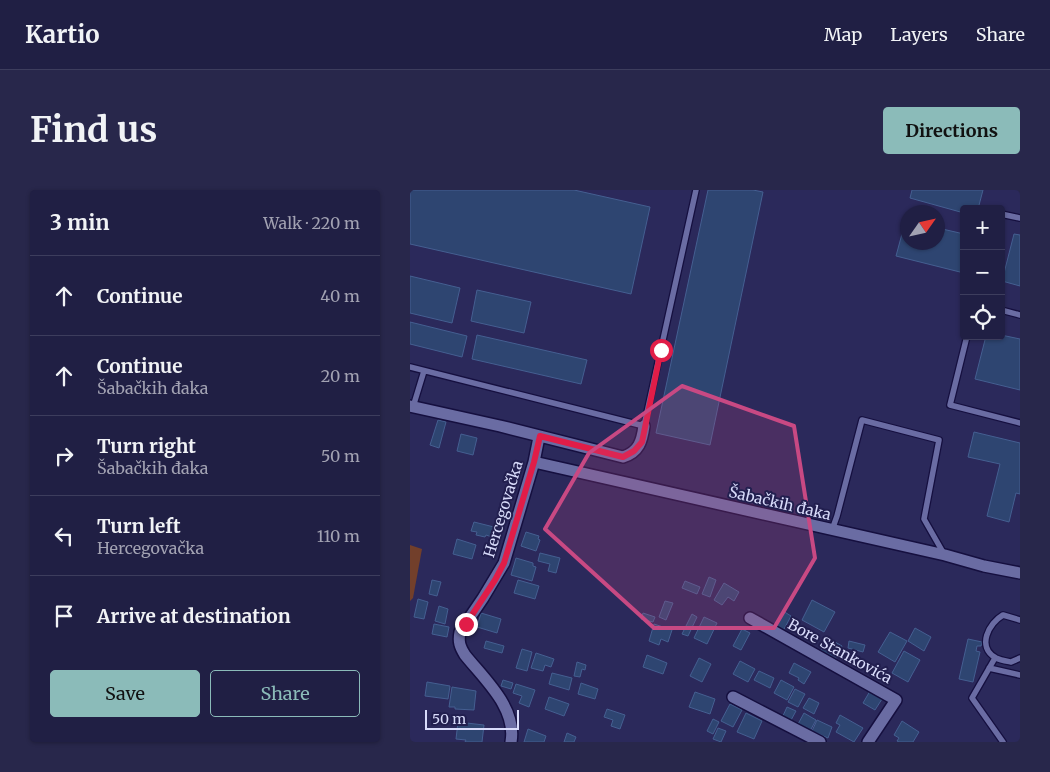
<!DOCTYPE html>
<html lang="en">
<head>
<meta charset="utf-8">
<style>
	:root { --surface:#201f44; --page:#28274b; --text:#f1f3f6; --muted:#a2a2b2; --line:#3d3d5d; --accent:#8bbbb9 }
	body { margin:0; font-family:Merriweather,serif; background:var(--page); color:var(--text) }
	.controls { position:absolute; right:15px; top:15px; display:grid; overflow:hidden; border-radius:5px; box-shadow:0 1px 4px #0004 }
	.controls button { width:45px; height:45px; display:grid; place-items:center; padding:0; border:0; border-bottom:1px solid var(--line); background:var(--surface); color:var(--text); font:25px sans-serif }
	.compass { position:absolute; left:490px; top:15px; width:45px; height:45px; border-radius:50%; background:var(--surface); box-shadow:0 1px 4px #0004; rotate:56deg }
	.scale { position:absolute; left:15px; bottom:12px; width:94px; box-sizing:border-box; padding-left:5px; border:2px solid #d8dbfa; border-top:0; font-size:14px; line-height:18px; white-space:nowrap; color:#d8dbfa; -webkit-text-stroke:4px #221f4f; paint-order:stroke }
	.stop { position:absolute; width:15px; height:15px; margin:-11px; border:4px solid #e11d48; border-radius:50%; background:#fff }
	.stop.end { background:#e11d48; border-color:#fff; box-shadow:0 1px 5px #0008 }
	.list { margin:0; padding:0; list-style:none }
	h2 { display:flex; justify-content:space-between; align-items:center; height:65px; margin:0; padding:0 20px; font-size:21px }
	h2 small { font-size:16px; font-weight:400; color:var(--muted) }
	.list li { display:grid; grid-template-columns:32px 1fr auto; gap:15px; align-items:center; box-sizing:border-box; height:80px; padding:0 20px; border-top:1px solid var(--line) }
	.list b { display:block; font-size:19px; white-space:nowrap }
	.list p { margin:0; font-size:16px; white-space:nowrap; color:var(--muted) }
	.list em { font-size:16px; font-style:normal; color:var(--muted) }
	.actions { display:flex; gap:10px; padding:15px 20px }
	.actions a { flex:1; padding:11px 0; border:1px solid var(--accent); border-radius:5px; text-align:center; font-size:18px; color:var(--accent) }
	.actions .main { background:var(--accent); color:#111 }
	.icon { flex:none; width:28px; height:28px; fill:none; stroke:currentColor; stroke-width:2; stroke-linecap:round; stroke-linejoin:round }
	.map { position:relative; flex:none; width:610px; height:552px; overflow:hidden; border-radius:5px }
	header { display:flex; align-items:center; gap:30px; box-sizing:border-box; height:70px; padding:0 25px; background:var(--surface); border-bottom:1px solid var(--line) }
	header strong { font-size:24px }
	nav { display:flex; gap:28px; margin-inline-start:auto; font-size:18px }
	.intro { display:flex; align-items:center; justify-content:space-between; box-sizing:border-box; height:120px; padding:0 30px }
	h1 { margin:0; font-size:35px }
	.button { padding:12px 22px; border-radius:5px; background:var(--accent); color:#111; font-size:18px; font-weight:700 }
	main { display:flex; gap:30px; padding:0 30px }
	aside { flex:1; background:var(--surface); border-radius:5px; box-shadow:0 1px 4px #0004 }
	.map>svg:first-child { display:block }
	.green { fill:#723f2b }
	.building { fill:#2e4571; stroke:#455f91 }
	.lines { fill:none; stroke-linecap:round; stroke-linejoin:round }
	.lane-casing { stroke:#150f3f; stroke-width:8 }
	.street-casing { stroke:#150f3f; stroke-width:14 }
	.lane { stroke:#6a6ca3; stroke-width:5.5 }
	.street { stroke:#6a6ca3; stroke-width:11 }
	.route { stroke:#e11d48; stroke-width:6 }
	.marked { fill:#c84983; fill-opacity:0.2; stroke:#c84983; stroke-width:4; stroke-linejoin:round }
	.labels { text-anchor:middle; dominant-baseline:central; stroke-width:4; stroke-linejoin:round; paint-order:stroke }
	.street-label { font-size:15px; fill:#d8dbfa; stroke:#221f4f }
</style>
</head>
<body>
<header>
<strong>Kartio</strong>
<nav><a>Map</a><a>Layers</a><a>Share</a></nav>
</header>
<div class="intro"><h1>Find us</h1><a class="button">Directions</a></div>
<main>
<aside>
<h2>3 min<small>Walk · 220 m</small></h2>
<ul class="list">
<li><svg class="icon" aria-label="ahead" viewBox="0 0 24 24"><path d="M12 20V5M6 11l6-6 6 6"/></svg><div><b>Continue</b></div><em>40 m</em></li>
<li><svg class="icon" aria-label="ahead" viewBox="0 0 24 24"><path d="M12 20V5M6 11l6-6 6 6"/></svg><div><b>Continue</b><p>Šabačkih đaka</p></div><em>20 m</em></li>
<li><svg class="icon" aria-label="right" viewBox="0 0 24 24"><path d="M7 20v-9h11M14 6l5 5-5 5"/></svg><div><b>Turn right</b><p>Šabačkih đaka</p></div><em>50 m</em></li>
<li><svg class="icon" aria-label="left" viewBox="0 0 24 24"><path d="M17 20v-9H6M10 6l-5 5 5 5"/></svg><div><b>Turn left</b><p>Hercegovačka</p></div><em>110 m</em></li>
<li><svg class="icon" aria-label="arrive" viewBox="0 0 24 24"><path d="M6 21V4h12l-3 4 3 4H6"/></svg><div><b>Arrive at destination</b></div></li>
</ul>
<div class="actions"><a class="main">Save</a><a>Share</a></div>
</aside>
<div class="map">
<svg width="610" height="552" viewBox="0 0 610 552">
	<rect width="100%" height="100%" fill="#2b295b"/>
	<path class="green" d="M0,355l12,4 -9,49 -3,3z"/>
	<path class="building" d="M0,0h164l76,17 -19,87 -221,-50z
		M298,0h45l10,2 -53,253 -54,-12z
		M502,0h71l-5,19h-14v4l-54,-15z
		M496,29l2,1v22h30v-14l26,6v39l-68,-17z
		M604,44l6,1v51l-18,-5z
		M0,86l50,12 -8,35 -42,-10z
		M67,100l54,12 -7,31 -53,-12z
		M0,132l57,14 -5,21 -52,-13z
		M67,145l110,25 -6,24 -109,-25z
		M591,145l19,4v51l-45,-11 11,-43h15z
		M28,230l8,2 -7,26 -9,-3z
		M564,242l46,11v51l-4,-1 -7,29 -22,-6 13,-52 -32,-7z
		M51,244l16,4 -4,17 -16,-4z
		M64,332l24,6 -3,10 -9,-3 -1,2 -9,-2 1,-3 -6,-1z
		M116,342l13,4 -1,3 2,1 -4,11 -15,-5z
		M47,349l19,6 -4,14 -19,-5z
		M130,363l20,5 -4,15 -8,-2 2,-7 -12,-3z
		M106,368l17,5v3l3,1 -4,14 -21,-6z
		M299,387l7,3 -6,17 -8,-3z
		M22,390l9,2 -4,14 -8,-2z
		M108,390l21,6 -4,13 -21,-6z
		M275,391l15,6 -3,7 -15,-6z
		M314,393l15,9 -5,9 -6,-4 -6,8 -8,-5z
		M8,409l10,3 -4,17 -10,-2z
		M402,410l23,12 -11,20 -22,-12z
		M255,411l8,2 -7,17 -7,-3z
		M29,416l9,3 -3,15 -10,-3z
		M373,421l8,5 -8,15 -8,-5z
		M71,423l20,6 -4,14 -20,-6z
		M233,423l12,4 -2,5 -12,-3z
		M282,424l5,3 -9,19 -6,-2z
		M294,427l13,6 -10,21 -13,-6z
		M24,434l15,3 -2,10 -15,-3z
		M244,434l18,6 -4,12 -7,-3 -2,6 -10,-4z
		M505,438l16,9 -7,14 -16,-10z
		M332,439l8,4 -9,17 -8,-4z
		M480,442l17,9 -12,21 -17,-10z
		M418,448l14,8 -8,16 -15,-8z
		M558,449l14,3 -1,4h-4l-1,5 4,1 -7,30 -14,-3z
		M76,451l18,5 -2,7 -18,-5z
		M439,451l16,4 -2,7 -15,-4z
		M112,459l10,3 -5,19 -11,-3z
		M494,461l16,9 -12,22 -16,-9z
		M126,463l18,6 -3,8 -6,-2 -2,6 -12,-3z
		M237,465l20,8 -4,11 -20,-7z
		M289,468l12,6 -9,18 -12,-6z
		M330,471l15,8 -7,13 -15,-8z
		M167,472l9,3 -1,5 -3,-1 -2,8 -6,-1z
		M384,473l17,9 -7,12 -6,-4 1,-2 -10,-5z
		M349,481l15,7 -4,10 -16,-8z
		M142,483l20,5 -3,12 -20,-6z
		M93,490l10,3 -2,6 -10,-3z
		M371,490l13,7 -7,13 -13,-7z
		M17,492l23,4 -2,13 -23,-3z
		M171,493l17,6 -3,10 -17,-5z
		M106,494l19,6 -6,17 -10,-4 3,-7 -9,-3z
		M42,497l24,4 -2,19 -19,-1v-2h-6z
		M385,499l10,5 -7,13 -10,-5z
		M460,501l12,8 -7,11 -12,-7z
		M285,502l20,7 -5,15 -21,-7z
		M139,507l20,7 -5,12 -19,-7z
		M399,508l10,5 -5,11 -11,-6z
		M320,514l12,6 -9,17 -12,-6z
		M377,517l9,4 -6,11 -8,-4z
		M197,519l18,6 -5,14 -9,-3 2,-6 -9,-3z
		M336,523l16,8 -8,18 -17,-7z
		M394,523l12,7 -7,13 -12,-7z
		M430,525l23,13 -9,14 -18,-10 4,-7 -4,-2z
		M303,529l6,3 -6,12 -6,-3z
		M407,530l15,7 -4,11 -16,-7z
		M492,531l17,11 -6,10h-14l-2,-1 2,-3 -5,-3z
		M48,532l26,3 -2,17h-17l1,-2 -10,-1z
		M308,538l8,3 -5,11 -8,-3z
		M118,539l18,7 -2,6h-20z
		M157,543l9,4 -2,5h-10z"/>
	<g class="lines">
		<defs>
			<path id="lane" d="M591,24l19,4
				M591,120l19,5
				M557,146l-17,69 70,18
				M0,177l234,59 52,-236
				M3,217l11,-36
				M422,340l5,-14 25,-96 77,20 -15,79 20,35
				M610,430l-17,-5c-14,8 -27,32 -7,43 4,2 10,3 15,4l9,-4
				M585,468l-23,40 31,44
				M579,478l31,7"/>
			<path id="street" d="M0,216l90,20 123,31c16,-5 19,-16 21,-31
				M124,272l411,93 39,11 36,7
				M340,428l146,82 -28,42
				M323,507l87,45
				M101,552c6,-34 -26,-62 -46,-87 -5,-8 -7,-13 -5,-23l23,-34 21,-35 30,-101 5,-25"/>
		</defs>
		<use href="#lane" class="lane-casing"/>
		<use href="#street" class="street-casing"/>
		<use href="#lane" class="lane"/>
		<use href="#street" class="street"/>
	</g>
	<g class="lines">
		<path class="route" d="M56,434l29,-44 9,-17 30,-101 6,-26 83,21 11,-6 8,-9 19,-92"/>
	</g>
	<path class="marked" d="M272,196l112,40 21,132 -41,70h-120l-109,-99 44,-76z"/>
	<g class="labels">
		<g class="street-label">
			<text transform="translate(370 313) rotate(13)">Šabačkih đaka</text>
			<text transform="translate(93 319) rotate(-73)">Hercegovačka</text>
			<text transform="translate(430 461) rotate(29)">Bore Stankovića</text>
		</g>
	</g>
</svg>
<div class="controls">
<button>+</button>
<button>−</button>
<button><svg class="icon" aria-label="locate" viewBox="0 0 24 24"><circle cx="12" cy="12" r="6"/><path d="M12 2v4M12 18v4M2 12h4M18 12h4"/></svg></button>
</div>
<svg class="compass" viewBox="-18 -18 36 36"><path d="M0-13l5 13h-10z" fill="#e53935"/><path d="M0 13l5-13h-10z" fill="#a2a2b2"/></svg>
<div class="scale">50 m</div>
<div class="stop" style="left:251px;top:160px"></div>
<div class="stop end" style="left:56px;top:434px"></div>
</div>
</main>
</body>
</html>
